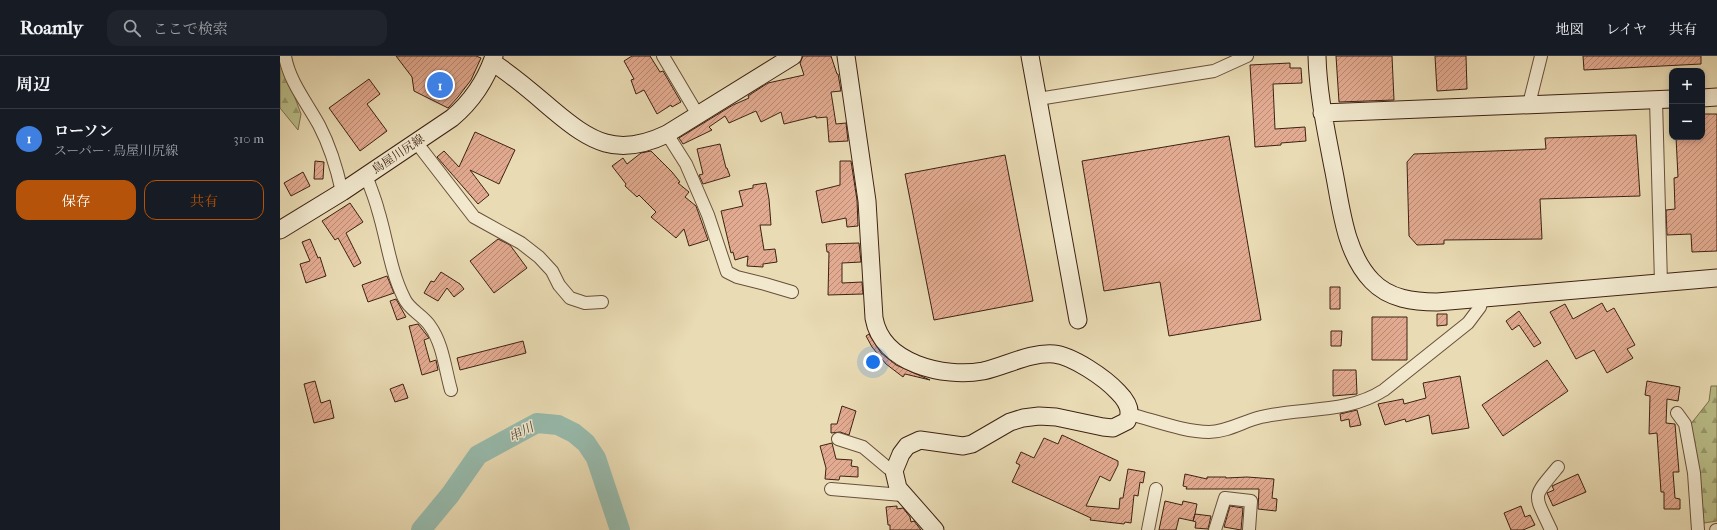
<!DOCTYPE html>
<html lang="ja">
<head>
<meta charset="utf-8">
<style>
	:root { --surface:#171b24; --page:#20242c; --text:#f1f3f6; --muted:#9ea1a6; --line:#363941; --accent:#b45309 }
	body { margin:0; font-family:"IM FELL French Canon","Noto Serif JP",serif; background:var(--page); color:var(--text) }
	.controls { position:absolute; right:12px; top:12px; display:grid; overflow:hidden; border-radius:8px; box-shadow:0 2px 6px #0003 }
	.controls button { width:36px; height:36px; display:grid; place-items:center; padding:0; border:0; border-bottom:1px solid var(--line); background:var(--surface); color:var(--text); font:20px sans-serif }
	.you { position:absolute; left:593px; top:306px; width:14px; height:14px; margin:-10px; border:3px solid #fff; border-radius:50%; background:#1a73e8; box-shadow:0 0 0 6px #1a73e833 }
	.badge { display:grid; place-items:center; width:26px; height:26px; border-radius:50%; background:var(--accent); color:#fff; font-size:13px; font-weight:700 }
	.pin { position:absolute; translate:-50% -50%; border:2px solid #fff; box-shadow:0 1px 4px #0006 }
	.list { margin:0; padding:0; list-style:none }
	h2 { display:flex; justify-content:space-between; align-items:center; height:52px; margin:0; padding:0 16px; font-size:17px }
	h2 small { font-size:13px; font-weight:400; color:var(--muted) }
	.list li { display:grid; grid-template-columns:26px 1fr auto; gap:12px; align-items:center; box-sizing:border-box; height:60px; padding:0 16px; border-top:1px solid var(--line) }
	.list b { display:block; font-size:15px; white-space:nowrap }
	.list p { margin:0; font-size:13px; white-space:nowrap; color:var(--muted) }
	.list em { font-size:13px; font-style:normal; color:var(--muted) }
	.actions { display:flex; gap:8px; padding:12px 16px }
	.actions a { flex:1; padding:9px 0; border:1px solid var(--accent); border-radius:12px; text-align:center; font-size:14px; color:var(--accent) }
	.actions .main { background:var(--accent); color:#fff }
	.icon { flex:none; width:22px; height:22px; fill:none; stroke:currentColor; stroke-width:2; stroke-linecap:round; stroke-linejoin:round }
	.map { position:relative; flex:none; width:1437px; height:474px; overflow:hidden }
	header { display:flex; align-items:center; gap:24px; box-sizing:border-box; height:56px; padding:0 20px; background:var(--surface); border-bottom:1px solid var(--line) }
	header strong { font-size:19px }
	nav { display:flex; gap:22px; margin-inline-start:auto; font-size:14px }
	.search { width:280px; height:36px; background:var(--page); display:flex; align-items:center; gap:10px; box-sizing:border-box; padding:0 14px; border-radius:12px; color:var(--muted); font-size:15px }
	main { display:flex }
	aside { flex:1; background:var(--surface) }
	.map>svg:first-child { display:block }
	.forest { fill:url(#forest-firs); stroke:#7c704e }
	.lines { fill:none; stroke-linecap:round; stroke-linejoin:round }
	.river { stroke:#97bbad; stroke-width:20 }
	.building { fill:url(#building-hatch); stroke:#3e2212 }
	.street-casing { stroke:#69503a; stroke-width:14 }
	.secondary-casing { stroke:#3e2212; stroke-width:19 }
	.street { stroke:#f1e8ce; stroke-width:12 }
	.secondary { stroke:#f1e8ce; stroke-width:17 }
	.labels { text-anchor:middle; dominant-baseline:central; stroke-width:3; stroke-linejoin:round; paint-order:stroke }
	.street-label { font-size:12px; fill:#3e2212; stroke:#f1e8ce }
	.water-label { font-size:13px; font-style:italic; fill:#544839; stroke:#f1e8ce }
</style>
</head>
<body>
<header>
<strong>Roamly</strong>
<div class="search"><svg class="icon" aria-label="search" viewBox="0 0 24 24"><circle cx="10" cy="10" r="6"/><path d="M15 15l6 6"/></svg>ここで検索</div>
<nav><a>地図</a><a>レイヤ</a><a>共有</a></nav>
</header>
<main>
<aside>
<h2>周辺<small></small></h2>
<ul class="list">
<li><span class="badge" style="background:#3f7fe0">1</span><div><b>ローソン</b><p>スーパー · 鳥屋川尻線</p></div><em>310 m</em></li>
</ul>
<div class="actions"><a class="main">保存</a><a>共有</a></div>
</aside>
<div class="map">
<svg width="1437" height="474" viewBox="0 0 1437 474">
	<defs>
		<pattern id="forest-firs" width="22" height="20" patternUnits="userSpaceOnUse"><rect width="22" height="20" fill="#babf8a"/><path d="M5 1l3.5 6h-7zM16 11l3.5 6h-7z" fill="#999b6f"/></pattern>
		<pattern id="building-hatch" width="6" height="6" patternUnits="userSpaceOnUse"><rect width="6" height="6" fill="#e2aa90"/><path d="M-1 1l2-2M0 6l6-6M5 7l2-2" fill="none" stroke="#b98a74"/></pattern>
	</defs>
	<rect width="100%" height="100%" fill="#e9dbb4"/>
	<filter id="stains"><feTurbulence type="fractalNoise" baseFrequency=".005" numOctaves="4"/><feColorMatrix values="0 0 0 0 .2 0 0 0 0 .09 0 0 0 0 .02 0 0 0 .5 -.17"/></filter>
	<radialGradient id="worn" r=".72"><stop offset=".6" stop-color="#630" stop-opacity="0"/><stop offset="1" stop-color="#630" stop-opacity=".3"/></radialGradient>
	<path class="forest" d="M0,1l21,57 -3,16 -18,-22z
		M1431,330h6v135l-13,2 -14,-98 19,-24z"/>
	<g class="lines">
		<path class="river" d="M141,474l29,-35 28,-40 59,-32 21,2 16,8 12,10 10,15 24,72"/>
	</g>
	<path class="building" d="M116,0h80l5,2 -10,22 -13,17 -10,11 -34,-17 -2,-14z
		M352,0h18l10,16 3,-1 18,31 -9,5 -1,-2 -14,9 -13,-24 -8,4 -5,-14 3,-1 -10,-18z
		M523,0h28l6,18h1l3,17 -10,1 5,32 10,-1 2,18 -19,1 -2,-25 -11,1v-2l-32,8 -3,-12 -20,10 -5,-11 -27,12 -4,-7 -16,11 3,3 -29,14 -4,-6 54,-33 16,-7 -1,-2 20,-13 36,-8 -4,-12z
		M1056,0h56l2,44 -55,2z
		M1155,0h31l1,33 -30,2z
		M1303,0h118v8l-117,6z
		M1010,7v5h11l1,15 -29,1 2,45 30,-2 1,14 -25,2v2l-26,2 -5,-82z
		M89,23l11,15 -13,10 20,27 -27,20 -31,-43z
		M1422,58h15v137l-25,1 -1,-18 -24,1 -1,-25 9,-1 -1,-31 4,-1 -2,-40h26z
		M195,76l40,18 -16,34 -29,-14 19,25 -11,9 -41,-47 7,-6 15,16z
		M1356,79l4,61 -100,3 2,40 -98,1v4l-27,1 -8,-9 -2,-74 7,-8 132,-5 -1,-11z
		M949,80l32,184 -92,16 -9,-54 -56,9 -22,-130z
		M440,88l6,24h1l3,8 -27,8 -4,-9 4,-1 -6,-25z
		M371,95l21,21 8,10 -2,1 11,9 -4,5 11,9 12,34 -19,6 -5,-17 -8,9 -25,-21 5,-5 -17,-17 -2,2 -12,-11 1,-2 -14,-18 11,-8 4,6 14,-11z
		M725,99l28,146 -99,19 -29,-146z
		M35,105l9,1 -1,17h-9z
		M560,105h11l6,39 1,26 -11,1 -1,-9 -24,5 -6,-32 24,-6z
		M23,116l7,14 -19,10 -7,-13z
		M486,127l3,16 2,26h-11l4,25 11,-1 2,13 -14,2v3l-16,-1 1,-10 -13,4 -2,-8 -2,1 -10,-42 22,-5 -4,-15 14,-3v-3z
		M70,147l13,19 -17,11 15,30 -7,4 -16,-29 -3,2 -13,-19z
		M30,183l8,19 2,-1 6,19 -20,7 -6,-19 10,-3 -8,-19z
		M218,183l12,6 17,23 -33,25 -24,-32z
		M579,187l2,19 -19,1v20l20,-1 1,12 -35,1 1,-43h-2l-1,-8z
		M161,216l19,12 4,5 -10,8 -7,-9 -9,13 -14,-8 7,-12 3,1z
		M107,220l7,17 -26,9 -6,-17z
		M1050,231h10v22h-10z
		M116,243l10,18 -9,3 -7,-19z
		M1322,247l5,9 7,-4 21,37 -8,4 6,9 -26,15 -13,-23 -18,9 -26,-47 15,-8 8,15z
		M1239,255l22,32 -7,4 -15,-22 -7,5 -6,-9z
		M1157,258h10v11l-10,1z
		M1092,261h35v43h-35z
		M138,268l11,14 -5,2 6,22 6,-2 2,10 -16,5 -13,-49z
		M1051,275h11l-1,15h-10z
		M589,278l12,19 15,12 34,15 -25,-6 -2,3 -17,-13 -14,-17 -6,-11z
		M243,285l3,12 -66,17 -3,-12z
		M1267,304l21,31 -65,45 -21,-31z
		M1053,314h23l1,24 -24,2z
		M1180,320l9,52 -37,6 -3,-19 -23,7 -1,-3 -20,6 -7,-21 25,-5 1,5 22,-6 -3,-15z
		M35,325l6,22 9,-3 4,18 -20,5 -10,-39z
		M1367,325l33,6 -2,14 -11,-2 -1,24 9,1 4,48h-6l2,26 5,1v10h-16v-17h-3l-4,-59 -8,1 1,-38 -5,-1z
		M123,328l5,14 -13,4 -5,-13z
		M562,350l14,5 -7,24 -9,-3 -9,1v-9h6z
		M1077,354l4,15 -11,2 -1,-8 -8,2 -1,-7z
		M782,379l56,26v4l-8,16 -10,-5 -14,30 33,3 1,-11h3l5,-29 17,3 -2,11 -3,-1 -2,14 -4,-1 -3,28 -6,-1 -1,2 -34,-4 1,-2 -79,-36 8,-17 -4,-2 5,-11 13,6 10,-20 14,6z
		M552,387l4,16 16,1 -1,6 7,1v10l-18,-1 -1,4 -14,-1 1,-11 -6,-22z
		M905,418l22,5v-2h19v1l21,-1 27,2 -2,19 5,1 -1,12 -18,-2 1,-20h-73l1,-2 -4,-1z
		M1298,418l8,18 -33,14 -6,-13 7,-3 -2,-4z
		M885,445l17,4 1,-4 14,3 -2,10 16,2 -3,13 -13,-1 1,-6 -3,-1 2,-7 -2,7 -14,-3 -3,12h-17z
		M617,450v3l6,-1 7,9 1,5 3,-1 7,9h-31v-5h-2l-2,-18z
		M950,450l13,2 -2,22 -17,-3z
		M1241,450l4,11 5,-2 5,10 -12,5h-12l-7,-17z"/>
	<g class="lines">
		<defs>
			<path id="street" d="M5,0c4,25 22,47 34,69 11,21 18,44 23,67
				M383,0l35,59
				M758,43l176,-28 33,-15
				M1376,44l5,183
				M1249,48l12,-48
				M387,78l19,30 22,51 19,57 10,5 28,7 27,8
				M136,86l58,75 47,26 18,14 13,14 7,14 11,13 15,5 17,-1
				M86,119c4,12 9,23 12,35 9,29 12,60 26,88 5,12 19,17 26,28 13,18 15,43 21,64
				M1397,357l8,11 9,49 4,57
				M849,358c25,6 55,18 80,18 18,0 35,-11 52,-15 42,-10 86,-3 123,-27l84,-67 12,-16 2,-8
				M558,383l25,8 25,21 6,3
				M551,433l71,6
				M868,474l8,-41
				M935,474l10,-32 26,3 -2,29
				M1271,474c-17,-37 -20,-31 7,-63
				M1436,474h1"/>
			<path id="secondary" d="M566,0l21,145 7,117c8,46 70,60 109,53 23,-5 47,-19 71,-17 19,2 51,24 64,38 8,8 15,18 9,29l-14,7 -10,-1 -47,-10 -17,-1 -16,2 -13,4 -38,22 -9,2 -43,-6 -13,6 -6,8 -7,17 4,17 37,42
				M750,0l48,264
				M1037,0c1,38 9,74 16,111 8,38 11,85 39,114 17,18 42,21 65,21l280,-24
				M212,6c22,14 41,31 61,48 38,32 64,48 114,24l126,-78
				M1422,42l15,-1
				M1042,57l350,-14
				M0,174l62,-38 110,-74c19,-16 34,-38 42,-62"/>
		</defs>
		<use href="#street" class="street-casing"/>
		<use href="#secondary" class="secondary-casing"/>
		<use href="#street" class="street"/>
		<use href="#secondary" class="secondary"/>
	</g>
	<g class="labels">
		<g class="street-label">
			<text transform="translate(118 98) rotate(-34)">鳥屋川尻線</text>
		</g>
		<g class="water-label">
			<text transform="translate(241 376) rotate(-27)">串川</text>
		</g>
	</g>
	<rect width="100%" height="100%" filter="url(#stains)"/>
	<rect width="100%" height="100%" fill="url(#worn)"/>
</svg>
<div class="controls">
<button>+</button>
<button>−</button>
</div>
<div class="you"></div>
<div class="pin badge" style="left:160px;top:29px;background:#3f7fe0">1</div>
</div>
</main>
</body>
</html>
